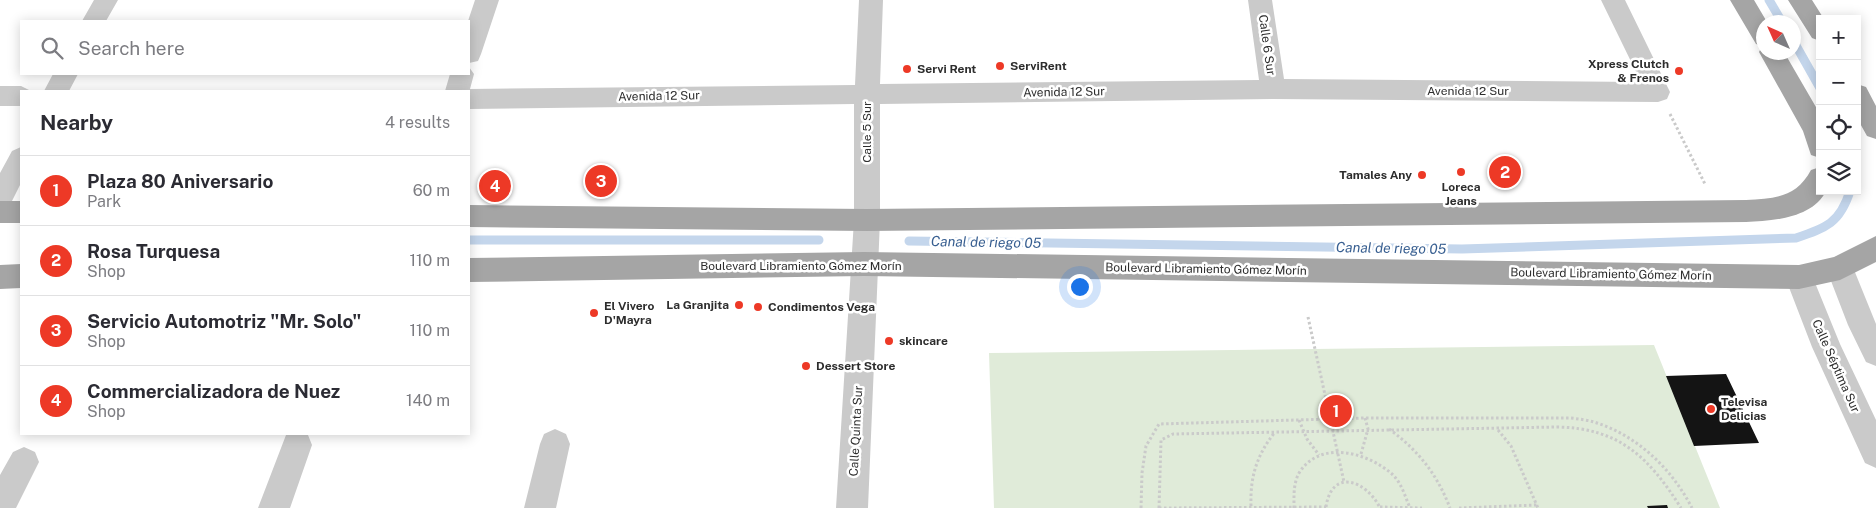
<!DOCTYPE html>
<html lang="en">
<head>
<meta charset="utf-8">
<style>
	:root { --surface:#fff; --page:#f7f7f7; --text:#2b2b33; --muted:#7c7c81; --line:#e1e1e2; --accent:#ed3926 }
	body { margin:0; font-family:"Public Sans",sans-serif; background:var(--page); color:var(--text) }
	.controls { position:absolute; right:15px; top:15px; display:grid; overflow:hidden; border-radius:0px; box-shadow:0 2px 12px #0003 }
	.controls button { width:45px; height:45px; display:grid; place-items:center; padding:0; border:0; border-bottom:1px solid var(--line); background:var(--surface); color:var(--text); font:25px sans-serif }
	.compass { position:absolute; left:1756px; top:15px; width:45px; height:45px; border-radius:50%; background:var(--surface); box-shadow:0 2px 12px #0003; rotate:315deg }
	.you { position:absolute; left:1079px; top:286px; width:18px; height:18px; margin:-12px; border:4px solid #fff; border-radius:50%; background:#1a73e8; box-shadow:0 0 0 8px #1a73e833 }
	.badge { display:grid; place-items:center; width:32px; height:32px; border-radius:50%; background:var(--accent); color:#fff; font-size:16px; font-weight:700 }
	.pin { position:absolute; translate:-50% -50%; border:2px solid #fff; box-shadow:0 1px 5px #0006 }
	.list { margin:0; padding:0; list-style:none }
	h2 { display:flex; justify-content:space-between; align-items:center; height:65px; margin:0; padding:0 20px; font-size:21px }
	h2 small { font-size:16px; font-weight:400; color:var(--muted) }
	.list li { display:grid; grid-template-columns:32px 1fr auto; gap:15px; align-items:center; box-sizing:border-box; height:70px; padding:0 20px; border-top:1px solid var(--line) }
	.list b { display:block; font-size:19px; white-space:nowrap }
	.list p { margin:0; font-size:16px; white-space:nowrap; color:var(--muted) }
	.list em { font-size:16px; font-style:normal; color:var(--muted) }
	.icon { flex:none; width:28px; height:28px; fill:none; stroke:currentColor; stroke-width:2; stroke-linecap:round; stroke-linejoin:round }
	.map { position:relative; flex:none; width:1876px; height:508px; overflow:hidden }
	.search { position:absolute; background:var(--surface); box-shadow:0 2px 12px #0003; left:20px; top:20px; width:450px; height:55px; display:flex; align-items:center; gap:12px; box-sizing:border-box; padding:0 18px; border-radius:0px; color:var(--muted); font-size:19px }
	.panel { position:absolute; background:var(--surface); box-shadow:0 2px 12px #0003; left:20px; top:90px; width:450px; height:345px; border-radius:0px }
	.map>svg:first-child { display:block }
	.green { fill:#e0ebd9 }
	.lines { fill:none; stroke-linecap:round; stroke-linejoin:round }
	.stream { stroke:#c4d6ec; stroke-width:9 }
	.building { fill:#141414 }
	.path { stroke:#cacaca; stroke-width:3; stroke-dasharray:2.5 2.5; stroke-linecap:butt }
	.minor { fill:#cacaca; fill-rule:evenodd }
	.major { fill:#a5a5a5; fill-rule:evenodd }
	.poi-dot { fill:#ed3926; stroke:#fff; stroke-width:2 }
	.labels { text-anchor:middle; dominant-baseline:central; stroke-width:5; stroke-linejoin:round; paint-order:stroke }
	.street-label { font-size:12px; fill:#2d2d2d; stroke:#fff }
	.poi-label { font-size:12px; font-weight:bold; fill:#2d2d2d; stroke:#fff; text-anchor:start }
	.water-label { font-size:14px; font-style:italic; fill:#385f91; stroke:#fff }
</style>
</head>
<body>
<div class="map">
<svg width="1876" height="508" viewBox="0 0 1876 508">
	<rect width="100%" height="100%" fill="#fff"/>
	<path class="green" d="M1654,345l66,163h-726l-5,-155z"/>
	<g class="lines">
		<path class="stream" d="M1769,0l13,22
			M1794,42l26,46
			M469,240h350
			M909,241l553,8 334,-11c30,-10 44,-15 54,-47"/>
	</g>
	<path class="building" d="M1726,374l33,69 -65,3 -28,-70z
		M1667,505l1,3h-20l-1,-2z"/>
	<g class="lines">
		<path class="path" d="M1670,114l35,70
			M1308,317l36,165
			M1299,420l8,19 12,16
			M1389,429c29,21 48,45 61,79
			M1498,430l13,16 27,62
			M1361,454l7,-25 -3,-11
			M1251,506c-1,-30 6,-51 24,-74
			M1326,507c6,-40 41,-26 54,1
			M1380,507l42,1
			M1141,508l1,-35 4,-27 13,-22 206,-6h206c8,1 16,2 23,4 43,13 78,47 98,86
			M1159,508l2,-68 12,-6 384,-7c62,1 92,30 124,81
			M1159,508l167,-1
			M1294,508c0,-13 -1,-27 7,-38 22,-30 67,-17 91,4 9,8 13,22 18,34
			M1459,508l78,-3"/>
		<path class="minor" d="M94,0h24l-12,21h-24z
			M475,0h24l-18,54 -3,7 -9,2 -1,-42z
			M859,0h24l-3,84 379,-4 -11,-80h24l12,79 357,3 -40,-82h24l45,92 -3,7 -9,3 -385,-3 -393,5v116l-12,288h-32l18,-288v-116l-385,5v-18h-24l5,-17h19v-7l5,7 -4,15 385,-4z
			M53,74h25l-9,17h-25z
			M0,86h21l10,5h-10v15h-21z
			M21,147v36l-12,24 -9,3v-37l12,-22z
			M1840,256l10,4 26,64v42l-10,-4 -18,-37 -22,-57 4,-8z
			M1799,265l10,3 31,76 36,76v48l-11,-5 -53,-116 -27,-70 4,-9z
			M555,429l11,5 4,10 -14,64h-32l16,-64 4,-10z
			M289,434l19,1 4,10 -22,63h-32l28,-73z
			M24,447l11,5 4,10 -23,46h-16v-33l13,-23z"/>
		<path class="major" d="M1730,0h24l13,22h-3v30h20l36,62v44l-9,-3 -8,-24 -44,-79 3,-6 -6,-2z
			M1788,0h24l12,19h-4v22l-8,-3z
			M1857,84l9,3 10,19v33l-9,-3 -10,-18z
			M1820,167v24h6c-13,27 -53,30 -80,31l-879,9 -398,-4v-22l398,4 879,-9c29,-2 50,-2 65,-30z
			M0,201h21v22h-21z
			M1876,236v26l-36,18 -41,9 -935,-13 -395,6v-24l395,-6 935,13 35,-8z
			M21,264v24l-21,1v-24z"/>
	</g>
	<g class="poi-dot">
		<circle cx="1000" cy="66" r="5"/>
		<circle cx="907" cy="69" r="5"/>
		<circle cx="1679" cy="71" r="5"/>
		<circle cx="1461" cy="172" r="5"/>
		<circle cx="1422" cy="175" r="5"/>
		<circle cx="739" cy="305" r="5"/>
		<circle cx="758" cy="307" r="5"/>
		<circle cx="594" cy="313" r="5"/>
		<circle cx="889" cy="341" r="5"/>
		<circle cx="806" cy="366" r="5"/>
		<circle cx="1711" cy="409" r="5"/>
	</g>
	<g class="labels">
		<g class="street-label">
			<text transform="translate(1267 45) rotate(82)">Calle 6 Sur</text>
			<text x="1468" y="91">Avenida 12 Sur</text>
			<text transform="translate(1064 92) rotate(-1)">Avenida 12 Sur</text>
			<text transform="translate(659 96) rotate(-1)">Avenida 12 Sur</text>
			<text transform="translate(867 132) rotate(-90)">Calle 5 Sur</text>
			<text x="801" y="266">Boulevard Libramiento Gómez Morín</text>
			<text transform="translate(1206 269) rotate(1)">Boulevard Libramiento Gómez Morín</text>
			<text transform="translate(1611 274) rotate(1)">Boulevard Libramiento Gómez Morín</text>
			<text transform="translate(1836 366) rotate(66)">Calle Séptima Sur</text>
			<text transform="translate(856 431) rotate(-87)">Calle Quinta Sur</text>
		</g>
		<g class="poi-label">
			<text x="1669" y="64" text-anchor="end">Xpress Clutch<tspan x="1669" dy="14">&amp; Frenos</tspan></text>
			<text x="1010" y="66">ServiRent</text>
			<text x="917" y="69">Servi Rent</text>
			<text x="1412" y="175" text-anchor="end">Tamales Any</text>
			<text x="1461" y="187" text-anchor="middle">Loreca<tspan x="1461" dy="14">Jeans</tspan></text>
			<text x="729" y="305" text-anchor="end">La Granjita</text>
			<text x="604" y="306">El Vivero<tspan x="604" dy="14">D'Mayra</tspan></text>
			<text x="768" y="307">Condimentos Vega</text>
			<text x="899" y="341">skincare</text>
			<text x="816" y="366">Dessert Store</text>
			<text x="1721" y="402">Televisa<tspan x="1721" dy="14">Delicias</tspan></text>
		</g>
		<g class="water-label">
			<text transform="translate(986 242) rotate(1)">Canal de riego 05</text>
			<text transform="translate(1391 248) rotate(1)">Canal de riego 05</text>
		</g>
	</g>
</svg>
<div class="controls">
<button>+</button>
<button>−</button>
<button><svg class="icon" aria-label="locate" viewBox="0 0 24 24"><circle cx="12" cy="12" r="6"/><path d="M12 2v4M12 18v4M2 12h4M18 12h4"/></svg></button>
<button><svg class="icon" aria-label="layers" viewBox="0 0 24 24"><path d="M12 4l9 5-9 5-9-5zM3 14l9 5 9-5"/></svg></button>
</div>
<svg class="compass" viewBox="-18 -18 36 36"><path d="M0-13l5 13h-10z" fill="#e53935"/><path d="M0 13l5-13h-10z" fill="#7c7c81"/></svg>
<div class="you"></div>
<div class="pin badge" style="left:1336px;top:411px">1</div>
<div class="pin badge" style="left:1505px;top:172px">2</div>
<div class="pin badge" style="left:601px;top:181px">3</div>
<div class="pin badge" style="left:495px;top:186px">4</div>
<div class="search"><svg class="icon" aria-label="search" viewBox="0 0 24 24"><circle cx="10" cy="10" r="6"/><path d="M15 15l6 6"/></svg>Search here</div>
<section class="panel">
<h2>Nearby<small>4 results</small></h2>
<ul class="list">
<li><span class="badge">1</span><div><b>Plaza 80 Aniversario</b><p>Park</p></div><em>60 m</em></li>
<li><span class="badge">2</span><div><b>Rosa Turquesa</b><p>Shop</p></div><em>110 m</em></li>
<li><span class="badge">3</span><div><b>Servicio Automotriz &quot;Mr. Solo&quot;</b><p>Shop</p></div><em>110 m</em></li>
<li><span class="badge">4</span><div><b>Commercializadora de Nuez</b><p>Shop</p></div><em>140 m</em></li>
</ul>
</section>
</div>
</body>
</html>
